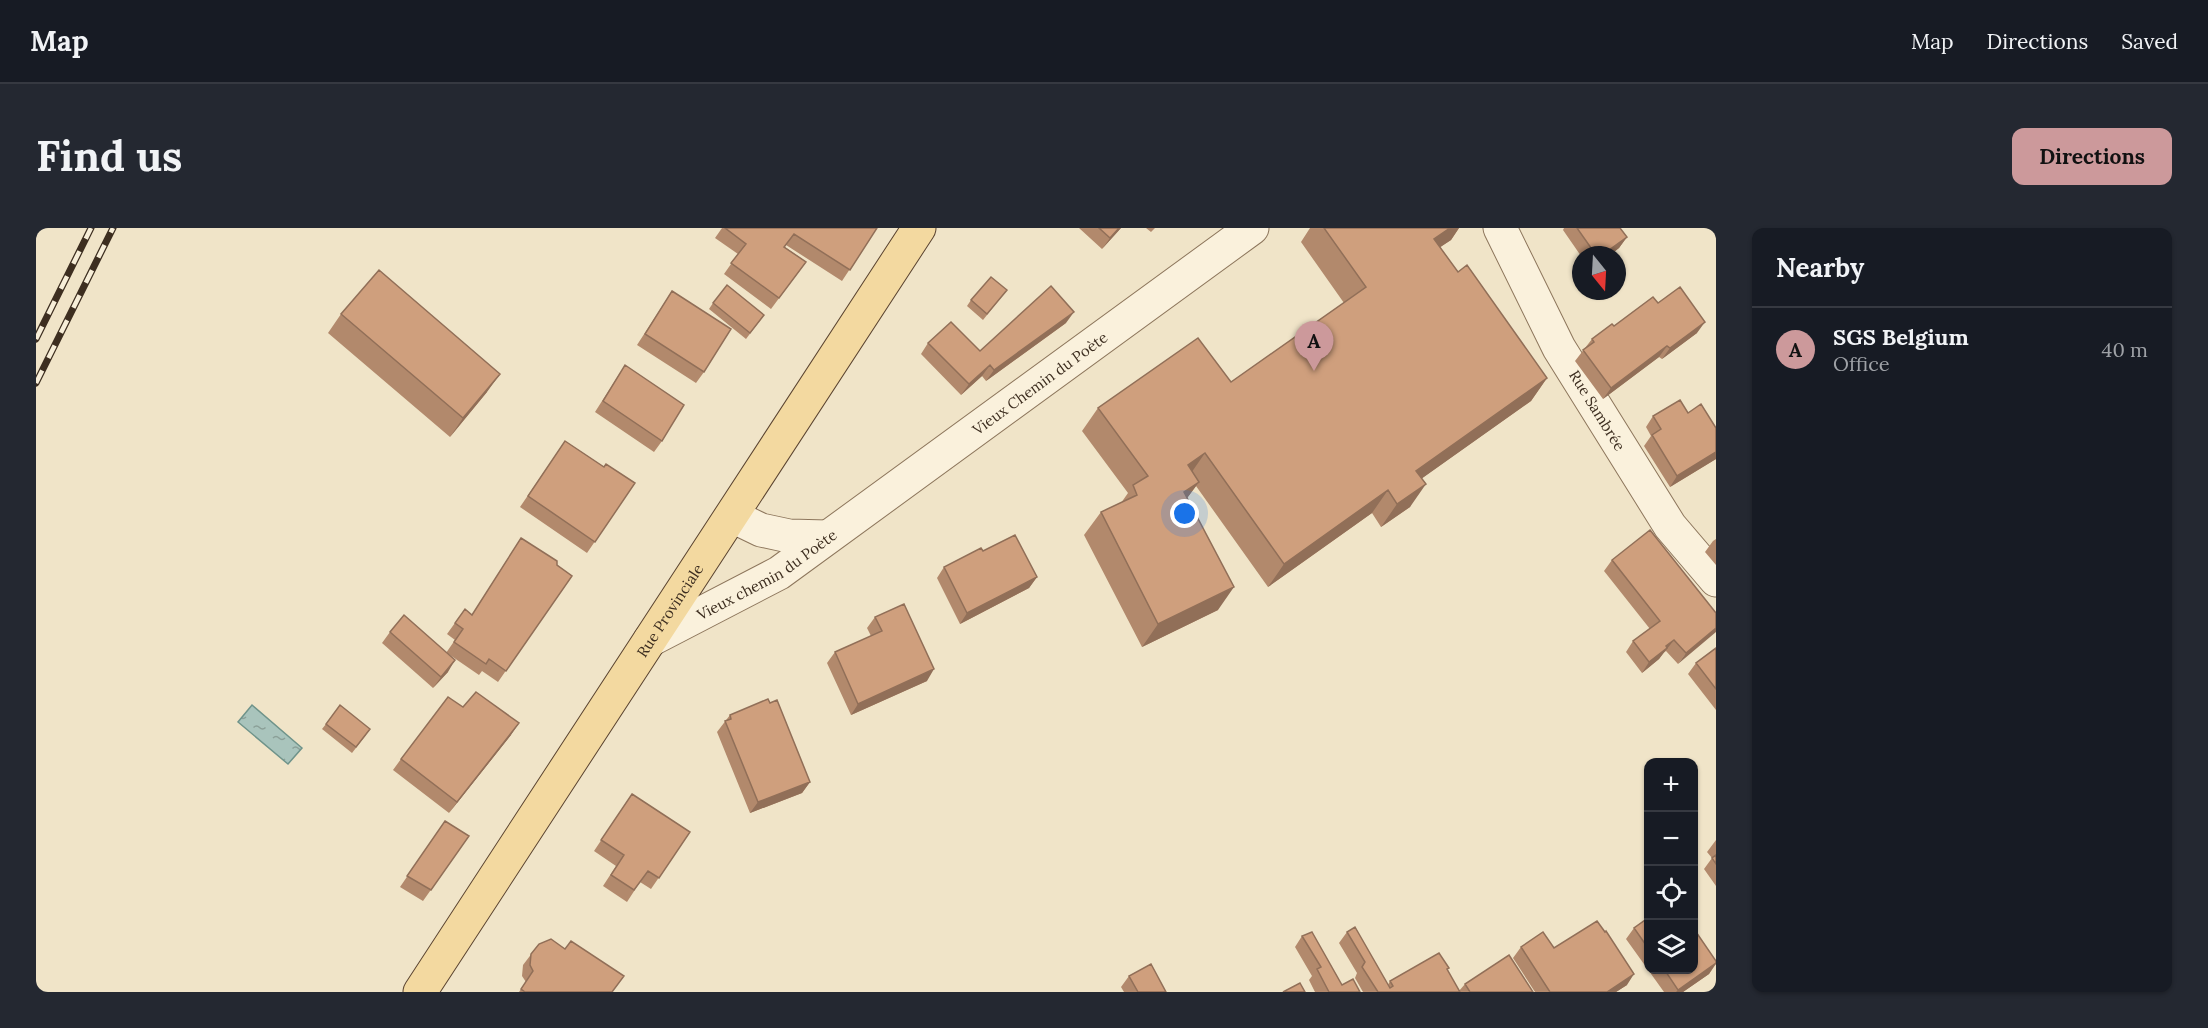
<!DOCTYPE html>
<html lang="en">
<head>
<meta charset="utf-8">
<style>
	:root { --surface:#171b24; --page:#242831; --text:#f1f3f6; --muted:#9ea1a6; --line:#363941; --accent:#cc999b }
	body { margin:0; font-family:Lora,serif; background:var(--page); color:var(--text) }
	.controls { position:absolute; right:18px; bottom:18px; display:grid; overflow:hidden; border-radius:12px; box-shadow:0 2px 4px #0004 }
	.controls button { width:54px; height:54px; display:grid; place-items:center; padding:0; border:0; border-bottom:2px solid var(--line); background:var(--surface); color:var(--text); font:30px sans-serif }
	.compass { position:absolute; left:1536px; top:18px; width:54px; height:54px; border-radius:50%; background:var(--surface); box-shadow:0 2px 4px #0004; rotate:162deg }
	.you { position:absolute; left:1149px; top:286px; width:21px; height:21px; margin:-15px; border:4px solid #fff; border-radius:50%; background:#1a73e8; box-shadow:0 0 0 9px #1a73e833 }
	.badge { display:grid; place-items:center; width:39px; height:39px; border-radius:50%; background:var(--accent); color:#111; font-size:20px; font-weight:700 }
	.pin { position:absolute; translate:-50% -50px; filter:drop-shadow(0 2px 3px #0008) }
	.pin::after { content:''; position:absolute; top:32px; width:21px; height:18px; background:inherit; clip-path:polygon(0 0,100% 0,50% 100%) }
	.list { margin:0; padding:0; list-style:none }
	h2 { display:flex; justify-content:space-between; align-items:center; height:78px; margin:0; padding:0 24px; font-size:26px }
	h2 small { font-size:20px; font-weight:400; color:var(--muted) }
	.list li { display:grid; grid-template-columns:39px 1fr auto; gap:18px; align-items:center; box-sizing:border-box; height:84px; padding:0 24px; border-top:2px solid var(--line) }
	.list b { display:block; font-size:22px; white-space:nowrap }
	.list p { margin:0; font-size:20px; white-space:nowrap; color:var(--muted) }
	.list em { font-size:20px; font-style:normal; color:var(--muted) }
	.icon { flex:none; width:33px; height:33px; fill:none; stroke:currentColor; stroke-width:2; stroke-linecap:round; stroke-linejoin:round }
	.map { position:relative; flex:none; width:1680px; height:764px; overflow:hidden; border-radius:12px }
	header { display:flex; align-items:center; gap:36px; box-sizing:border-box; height:84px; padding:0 30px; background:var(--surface); border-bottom:2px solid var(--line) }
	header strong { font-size:28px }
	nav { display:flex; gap:33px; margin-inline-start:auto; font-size:21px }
	.intro { display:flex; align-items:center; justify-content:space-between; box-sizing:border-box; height:144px; padding:0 36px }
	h1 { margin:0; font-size:42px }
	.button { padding:15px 27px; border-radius:12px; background:var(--accent); color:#111; font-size:21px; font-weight:700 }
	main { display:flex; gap:36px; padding:0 36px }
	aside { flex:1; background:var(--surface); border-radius:12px; box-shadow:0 2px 4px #0004 }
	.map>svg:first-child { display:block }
	.water { fill:url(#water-ripples); stroke:#6f938a; stroke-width:1.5 }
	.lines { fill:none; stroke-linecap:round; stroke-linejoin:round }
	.minor-casing { stroke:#8d765c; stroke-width:35 }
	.major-casing { stroke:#5b4430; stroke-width:35 }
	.minor { stroke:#faf1dc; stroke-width:33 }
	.major { stroke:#f3d9a0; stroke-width:33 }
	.rail-casing { stroke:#3d2e20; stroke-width:7 }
	.rail { stroke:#f7eed8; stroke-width:4.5; stroke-dasharray:14; stroke-linecap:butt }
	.wall { fill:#b2896c }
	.shaded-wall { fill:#916f58 }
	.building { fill:#cf9f7d; stroke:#916f58; stroke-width:1.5 }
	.labels { text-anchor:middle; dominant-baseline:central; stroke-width:4.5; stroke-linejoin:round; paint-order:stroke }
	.street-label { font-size:15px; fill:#3d2e20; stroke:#f7eed8 }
</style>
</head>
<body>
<header>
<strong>Map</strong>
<nav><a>Map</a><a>Directions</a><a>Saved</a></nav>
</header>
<div class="intro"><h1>Find us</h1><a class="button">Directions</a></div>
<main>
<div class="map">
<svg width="1680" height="764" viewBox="0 0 1680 764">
	<defs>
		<pattern id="water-ripples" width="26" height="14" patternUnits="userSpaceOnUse" patternTransform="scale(1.5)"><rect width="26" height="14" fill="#a9c4bc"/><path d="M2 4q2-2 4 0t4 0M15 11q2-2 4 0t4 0" fill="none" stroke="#8ba098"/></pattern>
	</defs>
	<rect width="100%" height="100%" fill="#f0e4c8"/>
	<path class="water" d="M216,477l50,43 -14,16 -50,-42z"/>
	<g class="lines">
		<defs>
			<g id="minor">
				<path id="s1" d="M1464,0l59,120 111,178 46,54"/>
				<path d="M696,288l29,14 28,6 38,1"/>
				<path id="s2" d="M614,412l129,-67 473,-345"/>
			</g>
			<g id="major">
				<path id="s3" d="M384,764l499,-764"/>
			</g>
		</defs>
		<use href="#minor" class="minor-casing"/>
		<use href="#major" class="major-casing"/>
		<use href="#minor" class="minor"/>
		<use href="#major" class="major"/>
		<defs>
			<path id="rail" d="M0,111l55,-111
				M0,155l77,-155"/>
		</defs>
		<use href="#rail" class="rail-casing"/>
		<use href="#rail" class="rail"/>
	</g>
	<path class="wall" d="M686,0h155l-35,53 -56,-36 -1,2 21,15 -35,47 -47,-35 14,-20 -23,-16z
		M1043,0h42l-19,21z
		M1110,0h9l-4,4z
		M1274,0h149l-8,12 -11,7 18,25 89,106 -16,23 -109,77 -12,29 -29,20 -9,-14 -104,74 -72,-101 -9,12 31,112 -76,37 -58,-112 17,-23 20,-9 7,-10 -46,-62 16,-23 133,-26 113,-79 -43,-61z
		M1528,0h56l7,9 -8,11 -9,7 -29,1 -18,-26z
		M971,62l-24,30 -16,-14 4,-6z
		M636,63l32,81 -8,11 -59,-38z
		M677,75l51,12 -18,24 -37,-30z
		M1622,75l39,30 -35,26 -3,-2 -56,42 -28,-38 17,-22z
		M305,86l146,78 -37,45 -122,-104z
		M1030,95l-80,58 -4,-5 -21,19 -40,-41 7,-11 52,8z
		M589,137l37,76 -8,11 -59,-40z
		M1652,185l28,15v31l-46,28 -26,-41 7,-10 -5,-9 7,-11z
		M529,213l39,26 31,16 -48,70 -67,-46z
		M485,310l51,38 -74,106 -16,-11 -3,4 -32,-22 1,19 -15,16 -51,-45 8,-11 56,21 9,-13 -8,-6 18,-25 7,6z
		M1680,311v26l-11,-13 8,-11z
		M947,323l54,26 -8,11 -69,36 -23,-46 7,-11z
		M1576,332l104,53 -38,51 -12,-13 -3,2 -4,6 -17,14 -16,-21 7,-11 17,-12 -46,-58z
		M839,389l52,64 -76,34 -24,-52 8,-11 36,-16 -4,-8z
		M1680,420v62l-28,-36 8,-11z
		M427,479l48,28 -62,78 -56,-43 8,-11z
		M694,487l80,67 -8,11 -52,20 -33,-81z
		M290,496l40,11 -14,18 -30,-24z
		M596,566l58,38 -39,57 -11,-7 -13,20 -24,-16 13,-20 -22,-15z
		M409,593l24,15 -46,65 -23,-14z
		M1680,612v46l-12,-17 8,-11 -5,-6z
		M1612,690v51h46l22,-8v3l-7,10 -26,18h-19l-38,-53 8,-11z
		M1311,704l41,53 2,-4 59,-13 -2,2 12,21 6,-7 68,8h-170l-8,-14 2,-5 -18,-30z
		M1266,708l40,49 18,7h-45l-6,-12 3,-4 -17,-29z
		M503,716l73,48h-93l7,-10 -4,-6 1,-11z
		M1485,719l33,1 73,37 -11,7h-81l-22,-34z
		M1093,748l37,16h-42l-3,-5z"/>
	<path class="shaded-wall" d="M1083,0h2l-19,21 8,-11z
		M1414,0h9l-8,12 -33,22 16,-23z
		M1591,9l-8,11 -9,7h-8z
		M1038,84l-8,11 -80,58 8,-11z
		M1669,94l-8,11 -35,26 8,-11z
		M1631,118l-8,11 -56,42 8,-11z
		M954,137l-8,11 -21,19 8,-11z
		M464,146l-13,18 -37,45 13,-19z
		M1511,150l-16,23 -131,93 16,-23z
		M1680,224v7l-46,28 7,-11z
		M1169,225l-16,23 -1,-11z
		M1163,254l-17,23 2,-13z
		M1390,256l-16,23 -29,20 16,-23z
		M1352,262l-16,23 -104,74 16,-23z
		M1001,349l-8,11 -69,36 7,-11z
		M1198,359l-16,23 -76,37 16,-23z
		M1680,400v4l-38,32 8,-11z
		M1638,412l-15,19 -17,14 7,-11 17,-16z
		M419,432l-7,12 -15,16 8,-11z
		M898,441l-7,12 -76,34 7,-11z
		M483,495l-8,12 -62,78 8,-11z
		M774,554l-8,11 -52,20 8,-11z
		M1680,735l-7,11 -26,18h-7l2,-2z
		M1598,746l-7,11 -11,7h-9z"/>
	<path class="building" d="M689,0h152l-27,42 -56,-36 -10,13 22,15 -27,36 -48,-35 15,-19z
		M1063,0h20l-9,10z
		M1288,0h126l-16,11 24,33 9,-7 80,113 -131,93 10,13 -29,20 -9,-14 -104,74 -79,-111 -17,12 11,17 -15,10 50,95 -76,37 -57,-112 36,-17 -4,-10 15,-9 -50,-68 100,-70 33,44 135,-95z
		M1541,0h43l7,9 -25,18h-6z
		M343,42l121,104 -37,44 -122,-104z
		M955,49l16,13 -20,24 -16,-14z
		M691,57l37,30 -14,18 -37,-30z
		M1015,58l23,26 -80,58 -4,-5 -21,19 -41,-41 23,-21 29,29z
		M1644,59l25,35 -35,26 -3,-2 -56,42 -28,-38 11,-8 -2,-3 20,-15 2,2 39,-29 5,6z
		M636,63l59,38 -27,43 -59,-38z
		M589,137l59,40 -22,36 -59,-40z
		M1644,172l8,13 13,-9 15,24v24l-39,24 -25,-41 9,-6 -8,-13z
		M529,213l39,26 2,-3 29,19 -40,59 -67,-46z
		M1614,302l66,83v15l-30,25 -12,-13 -8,6 1,2 -18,14 -16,-21 27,-20 -48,-61z
		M979,307l22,42 -70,36 -23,-46 37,-19 2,3z
		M485,310l36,23v4l15,11 -66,95 -17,-12 -3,5 -32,-22 9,-13 -8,-6 10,-14 7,6z
		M868,376l30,65 -76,35 -23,-52 47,-21 -7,-14z
		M368,387l51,45 -14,17 -51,-45z
		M1680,420v41l-20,-26z
		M440,464l43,31 -62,79 -56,-43 47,-62 15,10z
		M732,471l2,4 7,-3 33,82 -52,20 -33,-81 6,-2 -1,-4z
		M304,477l30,24 -14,18 -30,-23z
		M596,566l58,38 -31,46 -11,-7 -14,19 -23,-15 13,-20 -23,-15z
		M409,593l24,15 -38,54 -24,-14z
		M1680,627v9l-4,-6z
		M1612,690v30l-14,-20z
		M1561,693l8,11 1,-1 28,43 -27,18h-57l-29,-45 22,-15 11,16z
		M1319,699l35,61 3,-2 -3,-5 49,-28 10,15 -2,1 13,23h-82l-16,-25 3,-5 -18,-30z
		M1658,701l22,32v2l-38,27 -14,-21h30z
		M1276,704l30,53 11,-6 7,13h-31l-12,-23 4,-2 -19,-31z
		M515,711l14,10 6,-8 53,35 -12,16h-87l-4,-3 12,-18 -3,-6 1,-11 8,-10z
		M1473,727l24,37h-63l-5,-8z
		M1115,736l15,28h-28l-9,-16z
		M1264,755l5,9h-22z"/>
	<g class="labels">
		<g class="street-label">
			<text stroke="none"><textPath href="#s2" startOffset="468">Vieux Chemin du Poète</textPath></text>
			<text stroke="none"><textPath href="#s1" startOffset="207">Rue Sambrée</textPath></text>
			<text stroke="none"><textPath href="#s2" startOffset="134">Vieux chemin du Poète</textPath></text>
			<text stroke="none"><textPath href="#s3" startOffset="456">Rue Provinciale</textPath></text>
		</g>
	</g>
</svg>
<div class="controls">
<button>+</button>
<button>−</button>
<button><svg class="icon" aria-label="locate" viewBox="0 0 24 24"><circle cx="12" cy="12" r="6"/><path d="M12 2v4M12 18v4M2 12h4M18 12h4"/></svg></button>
<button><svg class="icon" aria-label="layers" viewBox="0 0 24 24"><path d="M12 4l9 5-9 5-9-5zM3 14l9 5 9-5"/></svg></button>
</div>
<svg class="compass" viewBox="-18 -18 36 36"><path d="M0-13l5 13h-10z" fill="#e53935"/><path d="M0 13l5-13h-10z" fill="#9ea1a6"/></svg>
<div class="you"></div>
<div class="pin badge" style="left:1278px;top:143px">A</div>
</div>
<aside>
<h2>Nearby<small></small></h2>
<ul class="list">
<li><span class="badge">A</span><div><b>SGS Belgium</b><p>Office</p></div><em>40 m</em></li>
</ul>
</aside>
</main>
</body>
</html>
